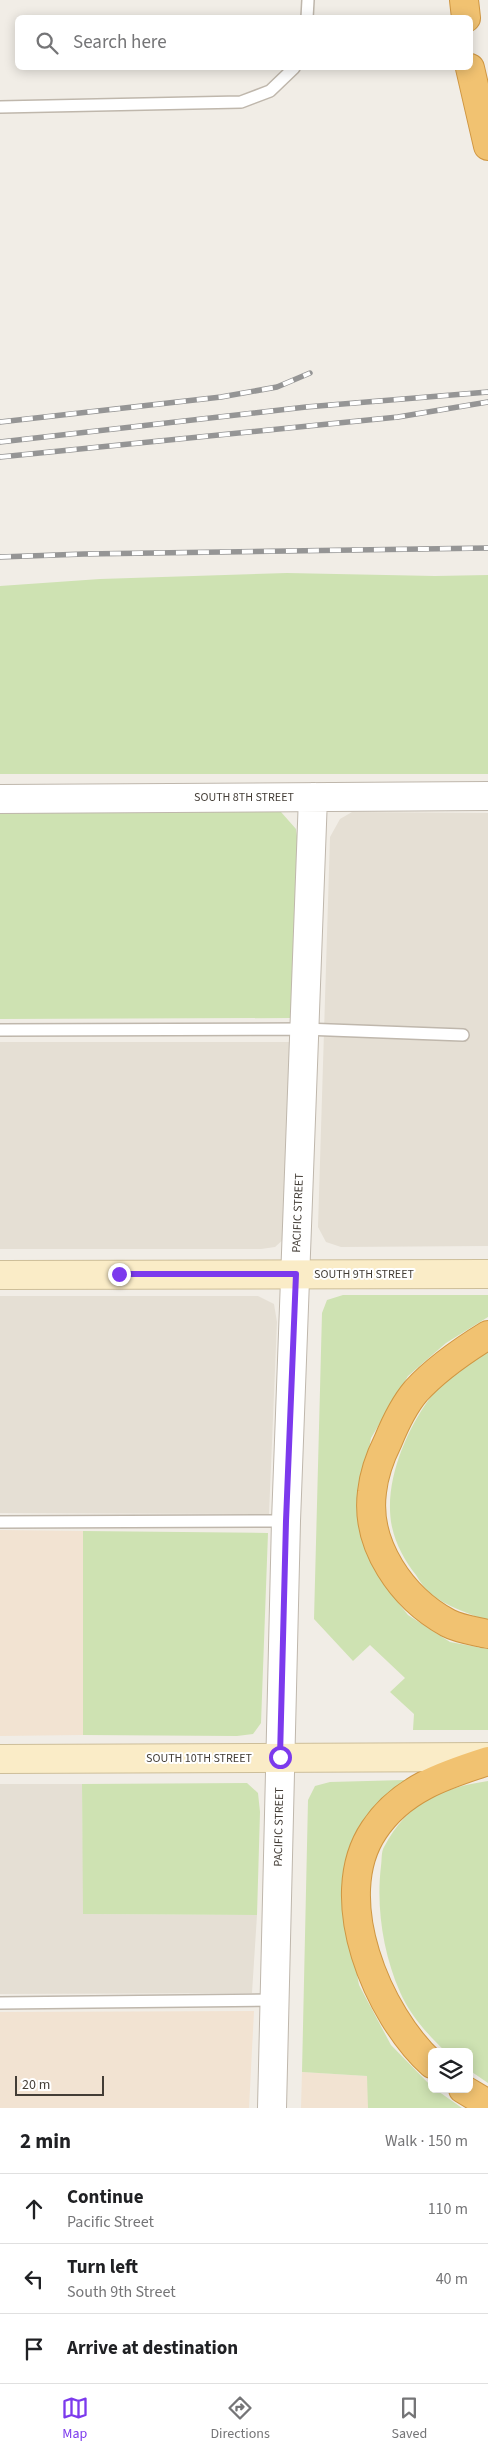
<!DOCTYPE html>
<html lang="en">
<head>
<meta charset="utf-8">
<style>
	:root { --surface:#fff; --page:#f2f2f2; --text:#202124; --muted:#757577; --line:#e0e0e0; --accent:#7c3aed }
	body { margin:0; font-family:"Source Sans 3",sans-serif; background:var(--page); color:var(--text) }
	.controls { position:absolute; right:15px; bottom:15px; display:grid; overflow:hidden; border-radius:8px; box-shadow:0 2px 12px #0003 }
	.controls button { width:45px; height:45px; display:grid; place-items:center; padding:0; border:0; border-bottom:1px solid var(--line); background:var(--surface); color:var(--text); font:25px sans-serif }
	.scale { position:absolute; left:15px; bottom:12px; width:89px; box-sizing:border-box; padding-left:5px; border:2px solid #433d36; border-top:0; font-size:14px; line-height:18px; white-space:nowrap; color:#433d36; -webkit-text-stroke:4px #fff; paint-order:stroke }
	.stop { position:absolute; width:15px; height:15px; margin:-11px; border:4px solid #7c3aed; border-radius:50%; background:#fff }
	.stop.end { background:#7c3aed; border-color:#fff; box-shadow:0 1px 5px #0008 }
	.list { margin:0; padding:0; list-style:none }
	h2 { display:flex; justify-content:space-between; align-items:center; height:65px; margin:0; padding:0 20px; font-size:21px }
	h2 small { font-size:16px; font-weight:400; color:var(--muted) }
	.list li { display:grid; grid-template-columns:32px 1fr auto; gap:15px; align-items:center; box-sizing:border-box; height:70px; padding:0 20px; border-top:1px solid var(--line) }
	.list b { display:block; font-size:19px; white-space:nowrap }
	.list p { margin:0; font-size:16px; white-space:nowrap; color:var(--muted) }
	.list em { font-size:16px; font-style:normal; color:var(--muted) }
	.icon { flex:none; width:28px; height:28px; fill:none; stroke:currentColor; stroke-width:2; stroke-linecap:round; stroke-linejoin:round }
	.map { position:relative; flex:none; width:488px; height:2108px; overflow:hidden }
	.search { position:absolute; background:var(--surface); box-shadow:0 2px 12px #0003; left:15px; right:15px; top:15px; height:55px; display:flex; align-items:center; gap:12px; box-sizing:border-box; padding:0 18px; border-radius:8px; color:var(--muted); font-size:19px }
	.sheet { height:275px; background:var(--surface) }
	nav { display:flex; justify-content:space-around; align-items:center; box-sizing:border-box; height:70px; border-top:1px solid var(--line); background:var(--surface); font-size:14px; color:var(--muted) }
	nav a { display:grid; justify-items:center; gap:2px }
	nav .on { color:var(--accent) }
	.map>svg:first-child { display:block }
	.residential { fill:#e5dfd4 }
	.commercial { fill:#f2e3d2 }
	.green { fill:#cee2b2 }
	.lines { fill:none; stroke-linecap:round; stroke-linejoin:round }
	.service-casing { stroke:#bfb7ac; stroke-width:14 }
	.tertiary-casing { stroke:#bfb7ac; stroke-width:30 }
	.secondary-casing { stroke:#cdbe99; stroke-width:30 }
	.motorway-casing { stroke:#cf9642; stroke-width:30 }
	.service { stroke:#fff; stroke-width:11 }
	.tertiary { stroke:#fff; stroke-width:28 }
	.secondary { stroke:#faecc7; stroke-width:28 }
	.motorway { stroke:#f1c271; stroke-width:28 }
	.rail-casing { stroke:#959595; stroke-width:5.5 }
	.rail { stroke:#fff; stroke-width:4; stroke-dasharray:11; stroke-linecap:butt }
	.route { stroke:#7c3aed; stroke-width:6 }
	.labels { text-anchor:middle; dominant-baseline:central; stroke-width:4; stroke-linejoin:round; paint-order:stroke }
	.street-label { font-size:12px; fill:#433d36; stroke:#fff }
</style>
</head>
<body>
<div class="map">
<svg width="488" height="2108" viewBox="0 0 488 2108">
	<rect width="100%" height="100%" fill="#f1ede6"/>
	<path class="residential" d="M352,812l136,1v433l-147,1 -15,-5 -8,-15 12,-390 10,-18z
		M0,1042h292l-6,195 -11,10 -14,2h-261z
		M0,1296h258l16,8 3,18 -8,192 -269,-1z
		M0,1784h82l2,130 173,1 -5,78 -252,1z"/>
	<path class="commercial" d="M0,1530l83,1v204l-83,1z
		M254,2011l-5,97h-249v-96z
		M302,2072l66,4v32h-67z"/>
	<path class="green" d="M287,573l148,3 53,-1v199h-488v-188l100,-7z
		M0,812h281l15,17 3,21 -8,168 -291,1z
		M343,1295h145v22l-42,26 -38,33 -37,62 -10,58 3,49 18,37 26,33 42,27 38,7v81h-75l1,-16 -24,-22 15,-14 -35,-33 -17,16 -39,-42 8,-306 5,-13z
		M488,1349v272c-20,-8 -41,-14 -58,-28 -6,-5 -10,-12 -14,-18 -11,-14 -20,-30 -24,-48 -9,-42 13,-95 38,-129 15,-20 37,-36 58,-49z
		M83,1531l185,2 -7,190 -8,11 -16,2 -154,-1z
		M405,1780l-37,35 -16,35 -6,64 13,71 32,60 41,42v2h3l27,19h-94l-1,-32 -65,-4 6,-272 7,-14 15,-4z
		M488,1781v302l-19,-13v-18h-23c-18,-17 -36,-37 -46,-60 -17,-39 -24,-85 -19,-126 1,-6 0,-14 3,-19 24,-45 57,-59 104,-66z
		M247,1783l11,10 2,19 -3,103 -174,-1 -1,-130z"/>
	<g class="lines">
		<defs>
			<path id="service" d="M307,18l1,-18
				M0,107l241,-5 29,-11 24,-23
				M0,1030l304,-1 159,6
				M0,1522l286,-1
				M0,2003l275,-3"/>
			<path id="tertiary" d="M0,799l488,-3
				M272,2108l14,-587 27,-724"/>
			<path id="secondary" d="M0,1275l488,-1
				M0,1759l488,-2"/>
			<path id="motorway" d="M464,0l2,18
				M470,68l18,78
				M488,1335c-26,16 -51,33 -72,56 -12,14 -21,33 -28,50 -8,16 -14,32 -16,51 -7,53 30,106 76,131 11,6 27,8 40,11
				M432,2064c-54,-49 -104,-166 -58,-234 27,-41 70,-55 114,-69
				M463,2089l25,15"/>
		</defs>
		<use href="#service" class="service-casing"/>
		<use href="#tertiary" class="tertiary-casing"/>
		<use href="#secondary" class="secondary-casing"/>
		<use href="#motorway" class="motorway-casing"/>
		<use href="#service" class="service"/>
		<use href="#tertiary" class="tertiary"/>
		<use href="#secondary" class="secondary"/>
		<use href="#motorway" class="motorway"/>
		<defs>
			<path id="rail" d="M0,422l221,-25 56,-10 33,-14
				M0,442l306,-35 182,-15
				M0,457l398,-40 90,-15
				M0,557l84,-3 404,-6"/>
		</defs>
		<use href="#rail" class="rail-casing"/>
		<use href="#rail" class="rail"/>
	</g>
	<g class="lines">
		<path class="route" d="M119,1274h177l-10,247 -6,236"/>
	</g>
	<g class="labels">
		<g class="street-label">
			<text x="244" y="797">SOUTH 8TH STREET</text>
			<text transform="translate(298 1213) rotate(-88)">PACIFIC STREET</text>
			<text x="364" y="1274">SOUTH 9TH STREET</text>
			<text x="199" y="1758">SOUTH 10TH STREET</text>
			<text transform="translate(279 1827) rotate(-89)">PACIFIC STREET</text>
		</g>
	</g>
</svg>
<div class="controls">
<button><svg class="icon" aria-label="layers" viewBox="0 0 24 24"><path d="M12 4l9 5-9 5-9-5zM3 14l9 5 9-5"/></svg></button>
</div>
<div class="scale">20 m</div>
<div class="stop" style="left:280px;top:1757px"></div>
<div class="stop end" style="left:119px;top:1274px"></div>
<div class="search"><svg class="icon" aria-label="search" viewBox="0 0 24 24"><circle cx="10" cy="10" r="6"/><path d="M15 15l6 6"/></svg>Search here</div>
</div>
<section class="sheet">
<h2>2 min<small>Walk · 150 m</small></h2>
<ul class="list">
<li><svg class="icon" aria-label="ahead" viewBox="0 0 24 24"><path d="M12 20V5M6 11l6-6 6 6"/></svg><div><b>Continue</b><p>Pacific Street</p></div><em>110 m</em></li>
<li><svg class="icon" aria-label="left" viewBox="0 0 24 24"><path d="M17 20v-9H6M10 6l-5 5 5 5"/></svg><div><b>Turn left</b><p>South 9th Street</p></div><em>40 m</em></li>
<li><svg class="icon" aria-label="arrive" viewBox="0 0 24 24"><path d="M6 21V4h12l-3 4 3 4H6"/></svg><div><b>Arrive at destination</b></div></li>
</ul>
</section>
<nav>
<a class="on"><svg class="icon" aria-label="map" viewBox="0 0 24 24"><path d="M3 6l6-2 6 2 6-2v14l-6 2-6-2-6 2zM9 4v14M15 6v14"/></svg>Map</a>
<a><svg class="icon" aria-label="directions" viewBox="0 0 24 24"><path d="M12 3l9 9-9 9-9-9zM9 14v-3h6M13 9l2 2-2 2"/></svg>Directions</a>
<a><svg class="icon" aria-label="saved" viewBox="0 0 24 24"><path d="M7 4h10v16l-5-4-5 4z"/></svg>Saved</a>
</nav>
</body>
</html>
